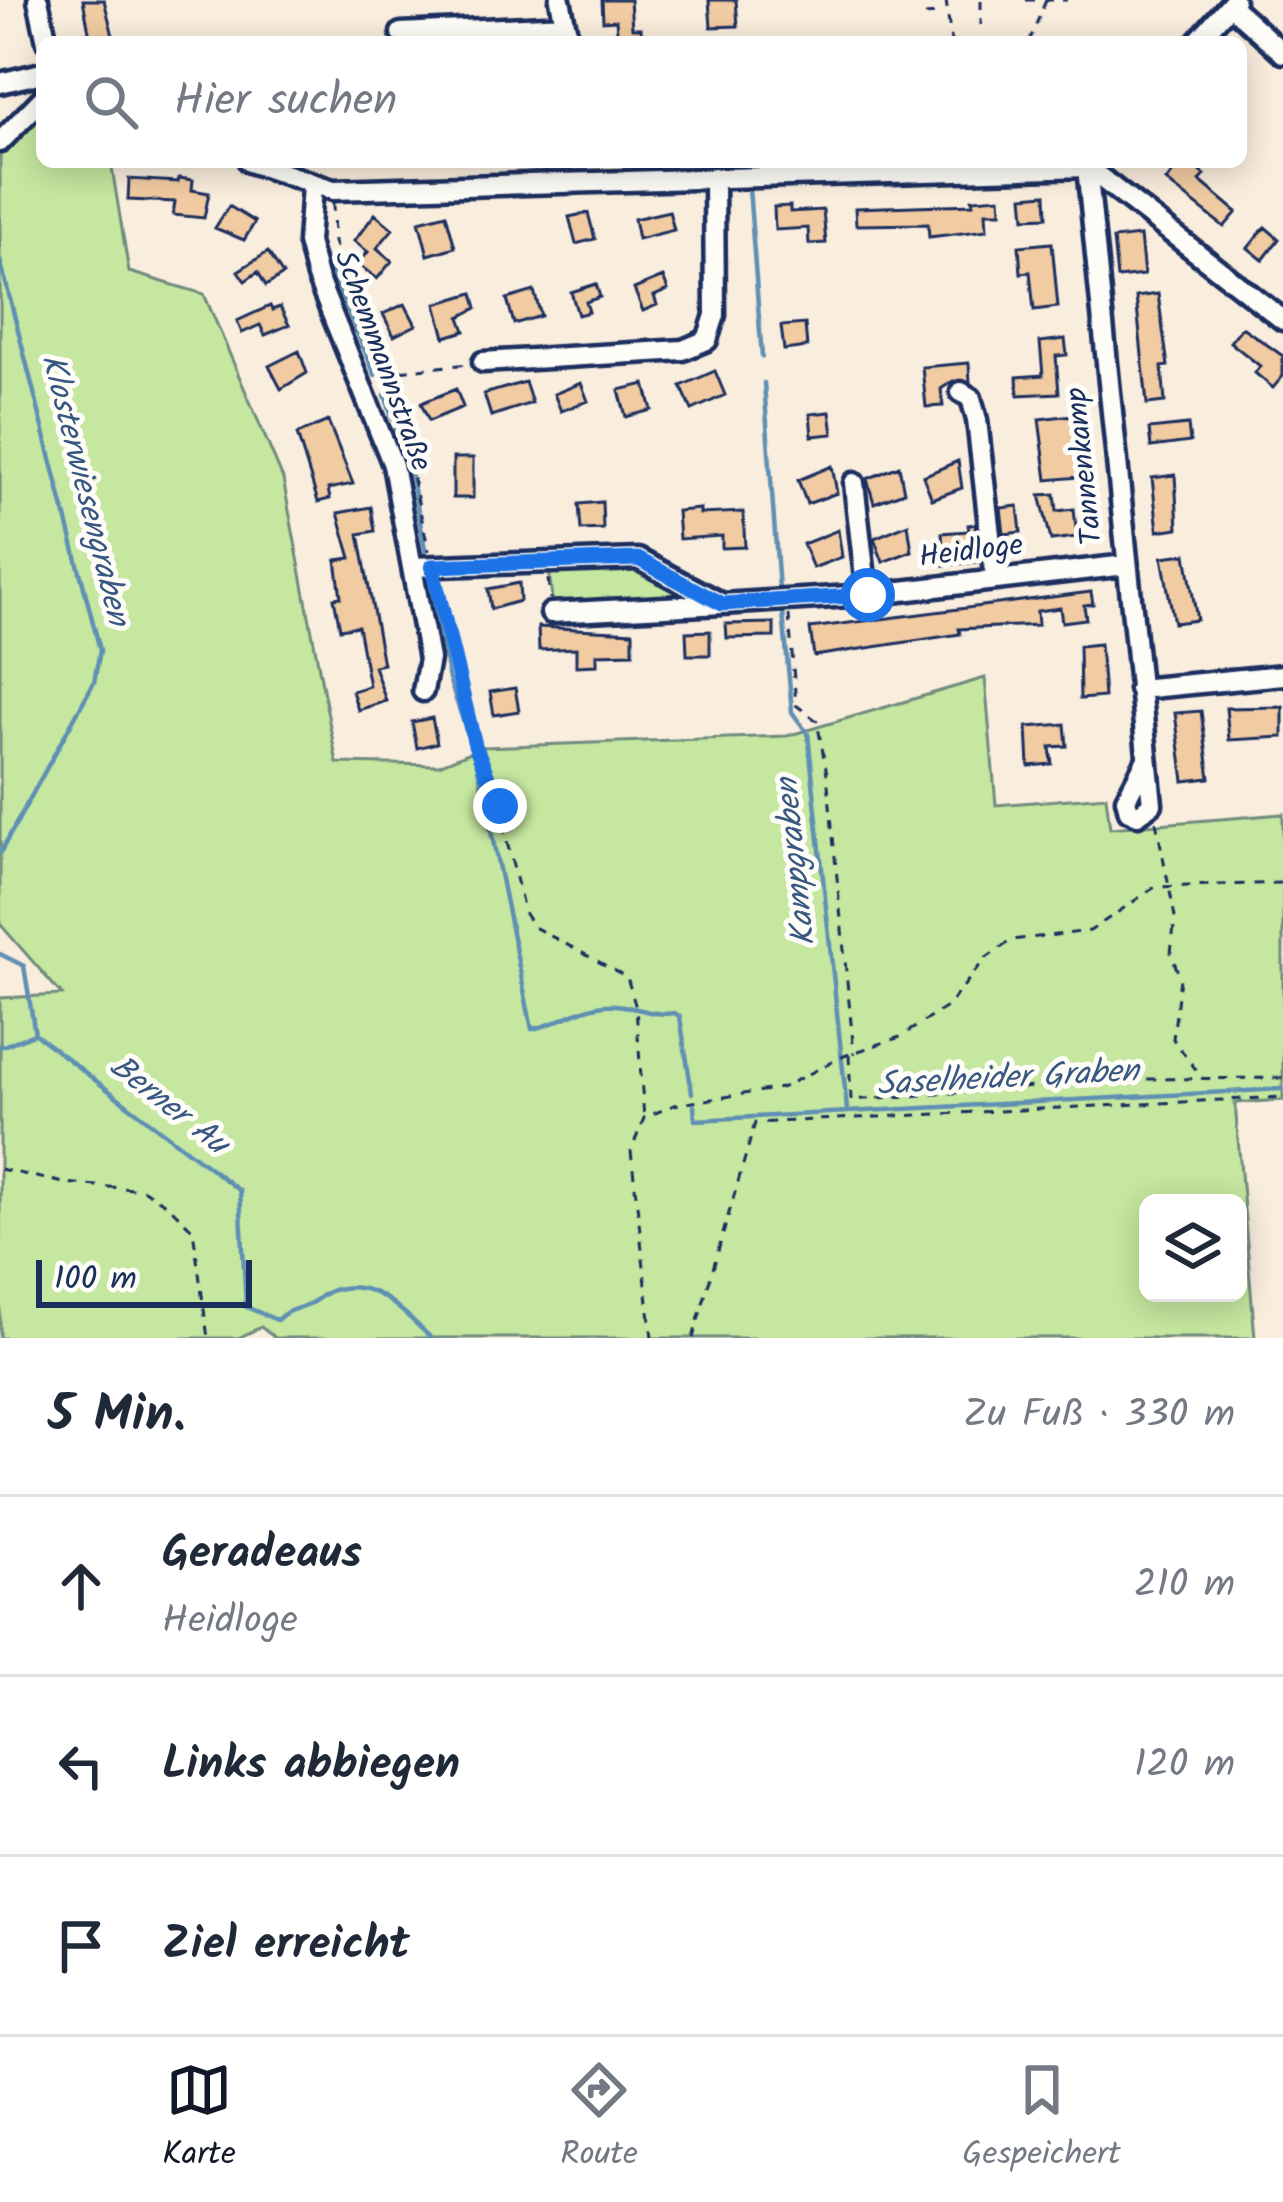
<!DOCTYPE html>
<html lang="de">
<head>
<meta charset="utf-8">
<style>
	:root { --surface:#fff; --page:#f6f6f7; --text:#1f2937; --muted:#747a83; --line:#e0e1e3; --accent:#111827 }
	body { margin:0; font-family:Kalam,sans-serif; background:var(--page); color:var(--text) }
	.controls { position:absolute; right:36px; bottom:36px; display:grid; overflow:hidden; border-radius:18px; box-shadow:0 6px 30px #0003 }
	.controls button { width:108px; height:108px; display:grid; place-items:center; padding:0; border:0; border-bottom:3px solid var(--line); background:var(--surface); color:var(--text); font:60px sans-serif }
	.scale { position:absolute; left:36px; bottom:30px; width:216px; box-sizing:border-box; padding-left:12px; border:6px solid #1b2f5e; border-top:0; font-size:33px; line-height:42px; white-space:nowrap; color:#1b2f5e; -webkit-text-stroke:9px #fdfcf7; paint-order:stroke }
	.stop { position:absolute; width:36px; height:36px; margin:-27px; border:9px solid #1a73e8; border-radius:50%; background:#fff }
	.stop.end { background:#1a73e8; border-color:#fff; box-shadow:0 3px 12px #0008 }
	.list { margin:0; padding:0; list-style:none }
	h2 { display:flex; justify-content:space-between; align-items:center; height:156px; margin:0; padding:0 48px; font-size:51px }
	h2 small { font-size:39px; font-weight:400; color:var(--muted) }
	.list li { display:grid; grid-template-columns:78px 1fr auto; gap:36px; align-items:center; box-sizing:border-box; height:180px; padding:0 48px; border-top:3px solid var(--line) }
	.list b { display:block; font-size:45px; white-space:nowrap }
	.list p { margin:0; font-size:39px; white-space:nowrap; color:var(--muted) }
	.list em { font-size:39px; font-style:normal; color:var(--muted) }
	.icon { flex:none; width:66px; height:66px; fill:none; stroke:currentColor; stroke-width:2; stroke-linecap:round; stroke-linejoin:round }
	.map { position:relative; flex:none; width:1283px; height:1338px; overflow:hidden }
	.search { position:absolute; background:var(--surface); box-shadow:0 6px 30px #0003; left:36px; right:36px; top:36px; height:132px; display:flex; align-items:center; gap:30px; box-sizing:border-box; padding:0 42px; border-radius:18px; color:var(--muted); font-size:45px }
	.sheet { height:696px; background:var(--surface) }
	nav { display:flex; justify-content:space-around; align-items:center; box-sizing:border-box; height:168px; border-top:3px solid var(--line); background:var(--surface); font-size:33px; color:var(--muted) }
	nav a { display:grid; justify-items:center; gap:6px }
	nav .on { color:var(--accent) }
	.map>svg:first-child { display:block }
	.green { fill:#c5e79f; stroke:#708b7e; stroke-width:3; fill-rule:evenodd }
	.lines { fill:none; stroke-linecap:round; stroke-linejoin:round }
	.stream { stroke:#5f90b4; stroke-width:4.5 }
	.building { fill:#f1cba1; stroke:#1b2f5e; stroke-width:3 }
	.minor-casing { stroke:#1b2f5e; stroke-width:27 }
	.path { stroke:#1b2f5e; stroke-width:3; stroke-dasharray:9 9; stroke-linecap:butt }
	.minor { stroke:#fdfcf7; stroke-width:18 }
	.route { stroke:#1a73e8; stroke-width:15 }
	.labels { text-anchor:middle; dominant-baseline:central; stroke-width:10; stroke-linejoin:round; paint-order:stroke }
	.street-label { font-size:30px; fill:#1b2f5e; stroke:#fdfcf7 }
	.water-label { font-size:33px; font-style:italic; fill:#385782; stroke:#fdfcf7 }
</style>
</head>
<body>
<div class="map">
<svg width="1283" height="1338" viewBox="0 0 1283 1338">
	<rect width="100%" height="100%" fill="#f9eddd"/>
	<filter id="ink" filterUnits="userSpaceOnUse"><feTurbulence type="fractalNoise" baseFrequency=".00833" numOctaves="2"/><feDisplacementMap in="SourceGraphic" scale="24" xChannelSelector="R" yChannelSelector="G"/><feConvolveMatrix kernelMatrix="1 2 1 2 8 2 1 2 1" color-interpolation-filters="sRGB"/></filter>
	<g filter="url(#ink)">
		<path class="green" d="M42,109v53h69l18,110 75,22 79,185 54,284 102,2 44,-18 304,-11 198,-58 11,127 110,-9 4,32 173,-14v286l-48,3 20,235h-980l-14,-11 -23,11h-238v-340l62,-3 -62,-71v-774zM1148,1203h90v90h-90z
			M633,562l68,39 -148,10 -4,-43z"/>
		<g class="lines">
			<path class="stream" d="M749,188l13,169
				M0,260l100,390 -6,32 -94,171
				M329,266l46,109
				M764,383l15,206
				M385,395l26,78 15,81
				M430,582l19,97 27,79 56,271c23,-3 47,-22 74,-24 24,-2 44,12 69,8l5,4 12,76
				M783,612l9,100 16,22 39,375
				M0,954l24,12 11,68
				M35,1034l205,157 6,116 31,13c11,-11 18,-10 32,-16 9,-4 14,-11 24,-14 41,-13 72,23 98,48
				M0,1047l34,-13
				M694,1106l1,14 588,-31"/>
		</g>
		<path class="building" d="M83,0h21l10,40 -23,2z
			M602,0h28l2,28h9l1,14h-24l-2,-22 -13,1z
			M709,0h27l2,26 -27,1z
			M1181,162h9l15,13 -5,6 37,31 -13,15 -58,-46z
			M179,178l14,2 -1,10 17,3 -5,25 -31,-3 2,-13 -47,-2 1,-21 49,3z
			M1046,194l1,23 -22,1 -2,-22z
			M1000,197l1,15h-15l1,18 -58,7 -1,-13 -72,1 -1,-17 118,-4 -1,-5z
			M229,206l26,16 -11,18 -29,-12z
			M790,206v6l33,-2 3,33 -17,1 -1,-16 -33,2 -1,-23z
			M669,211l5,19 -36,9 -4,-20z
			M588,213l7,26 -19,5 -7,-27z
			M375,214l18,15 -16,19 15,13 -15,18 -19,-15 10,-12 -14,-11z
			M446,214l9,33 -27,8 -9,-34z
			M1265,227l14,12 -16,21 -15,-12z
			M1140,236l4,39 -27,3 -4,-39z
			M1052,243l6,64 -24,3 -4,-38 -9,1 -2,-27z
			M268,252l15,23 -17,11 -8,-14 -13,9 -7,-10z
			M663,277l5,13 -14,6 3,9 -14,6 -9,-22z
			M596,284l4,13 -14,5 3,10 -11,3 -7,-23z
			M534,291l7,25 -27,8 -7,-25z
			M473,293l4,15 -17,9 5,14 -20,6 -9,-33z
			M1158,294l10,72 -6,1 3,35 -18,2 -11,-107z
			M405,304l11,21 -22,11 -11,-22z
			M270,306l2,4 8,-3 9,18 -24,10 -5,-10 -18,8 -5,-12z
			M805,324l2,23 -23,3 -3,-24z
			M1242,327l41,29v20l-10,12 -18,-15 5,-7 -30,-24z
			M1065,339l2,16 -11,1 3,37 -41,2 -1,-18 26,-2 -3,-33z
			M299,351l8,22 -26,16 -12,-23z
			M969,363l1,19 -17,-1 -12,8 2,17 -17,1 -4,-40z
			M715,371l10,24 -33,15 -11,-24z
			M525,382l7,21 -41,13 -7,-22z
			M581,383l7,18 -27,10 -7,-17z
			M645,384l7,26 -26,7 -7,-27z
			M456,389l7,18 -34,14 -8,-18z
			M830,412l3,22 -21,2 -2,-22z
			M1073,415l7,62 -33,3 -8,-61z
			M328,421l25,63 -25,5 2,10 -12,3 -21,-68z
			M1188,425l2,17 -39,5 -2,-18z
			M453,458h20v40h-20z
			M958,461l4,27 -30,11 -9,-23z
			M832,466l5,27 -30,11 -9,-24z
			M899,466l5,26 -30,11 -7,-24z
			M1175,475l3,53 -20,3 -6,-53z
			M1055,494l2,17 17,-2 3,28 -26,3 -11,-45z
			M602,502l1,27 -22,1 -2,-26z
			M1018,506l3,26 -17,2 -3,-26z
			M371,507l4,24 -16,3 24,130 -9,2 12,35 -28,9 -6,-19 17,-5 -11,-60 -18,3 -6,-31 7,-1 -5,-37 15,-2 -13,-45z
			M700,509v5l43,-2 2,35 -23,1v-12l-43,3 -2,-28z
			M908,524l4,27 -29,11 -9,-24z
			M975,524l4,38 -35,3 -2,-32 27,-2 -1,-6z
			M838,530l4,27 -29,11 -10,-24z
			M1186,554l11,66 -23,3 -12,-66z
			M519,583l1,18 -29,8 -3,-20z
			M1091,592l2,12 -9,1 2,14 -24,3 -2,-14 -23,3 1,14 -79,4 1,5 -146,22 -4,-28z
			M774,623v14l-47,1 -1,-14z
			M538,627l95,5v21l-36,1v11l-21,1v-18l-37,2z
			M710,631v24h-23l-1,-23z
			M1100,644l4,53 -24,2 -1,-53z
			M515,688l4,23 -25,4 -4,-23z
			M1283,707v30l-54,3 -3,-32z
			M1201,711l9,67 -26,3 -9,-68z
			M432,718l5,25 -20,5 -5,-26z
			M1065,724l2,22 -17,1 2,17 -23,2 -2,-39z"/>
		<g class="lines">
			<defs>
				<path id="minor" d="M38,0l9,42
					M560,0l9,42
					M1230,5l53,48
					M401,33l164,-8
					M1197,42l37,-42
					M0,83l42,-10
					M0,142l42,-43
					M249,162l84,28 754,-23 196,153
					M1087,167l65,637 -14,11 -9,-4 -3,-12 21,-40
					M312,186l-4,56 9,35 76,188 36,194 -6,32
					M483,362l200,-12 24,-10 8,-25 -1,-138
					M961,392l10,6 6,22 18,159
					M854,483l13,112
					M413,567l225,-8 84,45 145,-9 259,-30
					M551,613l171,-9
					M1139,689l144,-14"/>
			</defs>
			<use href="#minor" class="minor-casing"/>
			<path class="path" d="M946,0l5,42
				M981,0v25
				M1026,0h41
				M925,15l13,-1
				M1029,42l17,-42
				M333,203l1,39 64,170 31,139
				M385,379l13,-8 71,-7
				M548,579l2,20
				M436,583l38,162 15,25 36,144 9,13 93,50 9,31 8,110
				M789,615l7,90 21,16 10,53 27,280
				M1156,821l19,96 -4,36 9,25 -7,61 30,40
				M849,1055l2,45 297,-21 135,-1
				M0,1169l64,14 80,7 26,17 23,23 15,108
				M652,1338l-21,-187 13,-33 30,-13 107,-17 63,-32 56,-19 48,-31 37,-47 27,-19 78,-9 65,-44 128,-4
				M693,1338l62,-215 528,-26"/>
			<use href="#minor" class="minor"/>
		</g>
	</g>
	<g class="lines" filter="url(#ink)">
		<path class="route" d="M500,806l-25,-61 -43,-179 206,-7 84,45 146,-9"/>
	</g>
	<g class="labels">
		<g class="street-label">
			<text transform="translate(382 361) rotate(70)">Schemmannstraße</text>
			<text transform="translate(1085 466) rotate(-96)">Tannenkamp</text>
			<text transform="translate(971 552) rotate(-7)">Heidloge</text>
		</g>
		<g class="water-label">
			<text transform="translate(84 490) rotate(76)">Klosterwiesengraben</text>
			<text transform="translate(797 862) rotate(-96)">Kampgraben</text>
			<text transform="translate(1008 1079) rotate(-3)">Saselheider Graben</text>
			<text transform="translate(168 1106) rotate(38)">Berner Au</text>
		</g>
	</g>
</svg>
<div class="controls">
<button><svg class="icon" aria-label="layers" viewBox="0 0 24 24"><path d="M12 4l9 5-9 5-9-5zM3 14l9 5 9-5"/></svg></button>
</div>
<div class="scale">100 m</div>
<div class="stop" style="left:868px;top:595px"></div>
<div class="stop end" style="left:500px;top:806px"></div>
<div class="search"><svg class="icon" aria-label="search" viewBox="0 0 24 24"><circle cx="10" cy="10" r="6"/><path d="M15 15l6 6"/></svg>Hier suchen</div>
</div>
<section class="sheet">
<h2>5 Min.<small>Zu Fuß · 330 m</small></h2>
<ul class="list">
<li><svg class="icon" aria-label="ahead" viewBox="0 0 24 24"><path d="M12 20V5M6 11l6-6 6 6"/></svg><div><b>Geradeaus</b><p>Heidloge</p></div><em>210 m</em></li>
<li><svg class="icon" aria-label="left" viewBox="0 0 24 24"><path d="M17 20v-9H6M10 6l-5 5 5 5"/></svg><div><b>Links abbiegen</b></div><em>120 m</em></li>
<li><svg class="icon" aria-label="arrive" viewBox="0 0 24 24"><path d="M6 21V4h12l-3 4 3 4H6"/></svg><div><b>Ziel erreicht</b></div></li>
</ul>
</section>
<nav>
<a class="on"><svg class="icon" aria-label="map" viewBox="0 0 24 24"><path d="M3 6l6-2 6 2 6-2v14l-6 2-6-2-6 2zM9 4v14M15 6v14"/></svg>Karte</a>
<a><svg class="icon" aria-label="directions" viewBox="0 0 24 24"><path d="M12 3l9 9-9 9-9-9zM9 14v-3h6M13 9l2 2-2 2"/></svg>Route</a>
<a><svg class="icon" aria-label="saved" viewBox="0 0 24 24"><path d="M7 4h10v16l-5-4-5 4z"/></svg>Gespeichert</a>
</nav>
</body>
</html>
